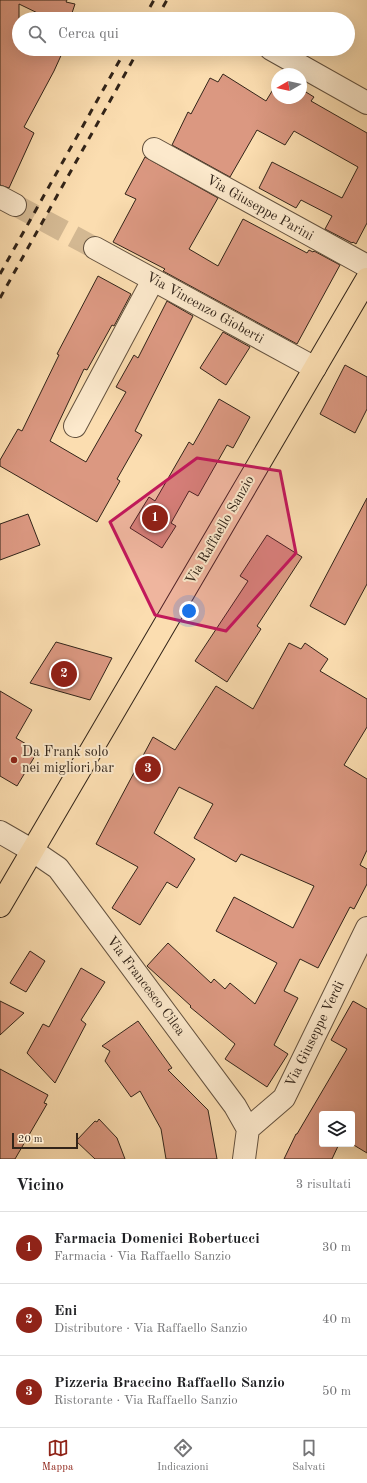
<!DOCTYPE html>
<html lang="it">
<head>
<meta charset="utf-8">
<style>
	:root { --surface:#fff; --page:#f2f2f2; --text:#202124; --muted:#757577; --line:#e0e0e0; --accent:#8f2418 }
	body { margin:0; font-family:"Old Standard TT",serif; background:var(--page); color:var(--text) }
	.controls { position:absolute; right:12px; bottom:12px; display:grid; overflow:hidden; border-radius:4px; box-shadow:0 4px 16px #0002 }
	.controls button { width:36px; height:36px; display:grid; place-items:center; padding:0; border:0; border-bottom:1px solid var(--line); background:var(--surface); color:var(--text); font:20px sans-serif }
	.compass { position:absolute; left:271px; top:68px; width:36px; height:36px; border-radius:50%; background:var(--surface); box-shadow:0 4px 16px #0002; rotate:261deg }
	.scale { position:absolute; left:12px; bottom:10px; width:66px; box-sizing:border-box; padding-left:4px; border:2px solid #322419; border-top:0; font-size:11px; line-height:14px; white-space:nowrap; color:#322419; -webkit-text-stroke:3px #fce9cc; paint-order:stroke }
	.you { position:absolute; left:189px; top:611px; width:14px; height:14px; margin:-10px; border:3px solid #fff; border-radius:50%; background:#1a73e8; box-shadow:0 0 0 6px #1a73e833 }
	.badge { display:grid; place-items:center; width:26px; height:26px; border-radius:50%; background:var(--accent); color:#fff; font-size:13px; font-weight:700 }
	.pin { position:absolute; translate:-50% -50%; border:2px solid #fff; box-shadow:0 1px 4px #0006 }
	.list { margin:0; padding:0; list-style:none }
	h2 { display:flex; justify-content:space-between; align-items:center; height:52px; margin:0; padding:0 16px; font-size:17px }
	h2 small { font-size:13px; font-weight:400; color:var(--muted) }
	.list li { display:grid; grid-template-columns:26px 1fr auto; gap:12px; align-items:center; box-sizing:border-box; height:72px; padding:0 16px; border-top:1px solid var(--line) }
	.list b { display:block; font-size:15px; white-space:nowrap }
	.list p { margin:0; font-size:13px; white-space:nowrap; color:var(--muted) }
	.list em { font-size:13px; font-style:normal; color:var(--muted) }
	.icon { flex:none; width:22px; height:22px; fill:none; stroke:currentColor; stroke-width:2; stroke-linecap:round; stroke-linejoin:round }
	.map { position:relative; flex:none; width:367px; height:1159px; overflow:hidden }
	.search { position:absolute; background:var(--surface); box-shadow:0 4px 16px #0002; left:12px; right:12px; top:12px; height:44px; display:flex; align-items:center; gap:10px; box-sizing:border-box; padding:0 14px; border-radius:22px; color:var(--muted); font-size:15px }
	.sheet { height:268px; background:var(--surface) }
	nav { display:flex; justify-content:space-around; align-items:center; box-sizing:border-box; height:56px; border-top:1px solid var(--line); background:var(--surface); font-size:11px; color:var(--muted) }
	nav a { display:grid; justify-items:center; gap:2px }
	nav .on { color:var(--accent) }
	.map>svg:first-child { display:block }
	.building { fill:#db9881; stroke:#322419 }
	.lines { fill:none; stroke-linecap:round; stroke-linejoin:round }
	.minor-tunnel { stroke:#d3b892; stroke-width:22; stroke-dasharray:22 11; stroke-linecap:butt }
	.minor-casing { stroke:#64523f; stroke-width:24 }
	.major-casing { stroke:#322419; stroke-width:24 }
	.minor { stroke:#fce9cc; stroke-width:22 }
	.major { stroke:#fbddb0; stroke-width:22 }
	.rail { stroke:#322419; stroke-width:3; stroke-dasharray:7 7; stroke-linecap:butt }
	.marked { fill:#c2185b; fill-opacity:0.2; stroke:#c2185b; stroke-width:3; stroke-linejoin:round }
	.poi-dot { fill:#8f2418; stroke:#fce9cc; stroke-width:1.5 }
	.labels { text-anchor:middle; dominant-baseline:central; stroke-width:4; stroke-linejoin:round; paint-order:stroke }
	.street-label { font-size:14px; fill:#322419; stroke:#fce9cc }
	.poi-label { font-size:14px; fill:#322419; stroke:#fce9cc; text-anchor:start }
</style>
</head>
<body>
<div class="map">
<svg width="367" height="1159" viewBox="0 0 367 1159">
	<rect width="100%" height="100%" fill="#fbddb0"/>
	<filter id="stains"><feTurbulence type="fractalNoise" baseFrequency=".005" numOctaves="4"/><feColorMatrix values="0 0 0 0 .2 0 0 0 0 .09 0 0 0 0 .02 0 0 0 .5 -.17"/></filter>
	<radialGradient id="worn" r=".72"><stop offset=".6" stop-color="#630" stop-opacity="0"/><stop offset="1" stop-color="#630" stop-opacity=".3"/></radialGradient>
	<path class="building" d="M0,0h67l-1,2 9,2 -5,15h-20l-31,-15v45h45l-10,22 -30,56 10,6 -25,55 -9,-3z
		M223,74l43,27 11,-18v15h24v-9l13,8 -3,4 56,32v90l-11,21 -3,-2 -1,1 -27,-14 7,-13 -31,-16 -5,8 -37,-20 13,-26 70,36 16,-31 -64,-36 -9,14 -28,-15 -27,47 -58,-32 16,-33 3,2 19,-36 8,4z
		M145,157l73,41 -29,51 29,17 25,-47 64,34 2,-3 4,2 1,-1 26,14 -43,79 -134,-73 2,-2 -52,-27 23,-43 -11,-5z
		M98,276l33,18 -17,32 -2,-1 -25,45 -3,-1 -34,72 36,21 40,-70 -10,-5 18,-32 4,3 29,-57 26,15 -58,115 7,4 -25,44 3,2 -23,41 -97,-56v-6l18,-31 4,2 37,-76 -2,-1z
		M223,332l27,15 -24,38 -26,-17z
		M345,365l22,12v32l-12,24 -35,-19z
		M219,399l31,18 -17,31 -6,-3 -29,51 -9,-5 -18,32 5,3 -14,22 -32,-20 19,-31 6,4 34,-59 4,3z
		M367,498v86l-22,41 -35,-19z
		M28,514l12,31 -40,15v-36z
		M267,535l35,22 -45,69 4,3 -34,53 -32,-21 53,-80 -8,-5z
		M56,642l56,16 -22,42 -60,-17z
		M289,643l12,6 4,-6 23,16 -8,12 47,28v28l-23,38 23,14v71l-7,15 7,4v15l-13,25 -4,-2 -32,61 -18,-9 -16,32 14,7 -24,47 14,9 -21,33 -42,-28 10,-15 -45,-37 1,-1 -44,-40 21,-23 43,40 3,-4 11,10 5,-6 25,21 22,-41 -61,-32 18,-34 59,31 21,-42 -73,-32 -5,8 -42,-24 19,-34 -34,-17 -25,46 41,26 -18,29 -10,-6 -27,43 -28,-17 26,-41 -42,-23 57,-107 22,13 41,-64 37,23z
		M0,691l32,19 -16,28 22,13 -21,35 -17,-10z
		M30,951l15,10 -19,31 -16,-9z
		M81,968l24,14 -24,38 5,4 -31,59 -28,-30 16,-29 6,3z
		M0,1001l24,12 -24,22z
		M353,1001l14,8v144l-15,-9v-30h-30v30h17l-7,15h-48l12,-25h1l50,-85 -16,-9z
		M138,1021l34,47 -4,2 40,40 9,49h-51l-5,-30 -21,-38 -9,6 -26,-36 5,-10 -8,-5z
		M0,1069l48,26 -4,8 3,1 -32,55h-15z
		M99,1119l18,19 8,21h-30l-19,-18 19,-20 2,1z"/>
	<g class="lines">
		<path class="minor-tunnel" d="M15,205l80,43"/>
		<defs>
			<path id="minor" d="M271,49l96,54
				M154,149l213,117
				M0,197l15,8
				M95,248l220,120
				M75,426l78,-146
				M0,832l33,19 25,17 177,238 13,23
				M248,1129l36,-31 83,-170
				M244,1159l4,-30"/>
			<path id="major" d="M0,906l367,-627"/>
		</defs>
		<use href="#minor" class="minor-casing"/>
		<use href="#major" class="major-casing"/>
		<use href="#minor" class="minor"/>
		<use href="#major" class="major"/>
		<path class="rail" d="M143,19l11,-19
			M156,19l11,-19
			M0,274l126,-225
			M0,298l139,-249"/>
	</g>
	<path class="marked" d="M197,458l83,13 16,82 -70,78 -71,-16 -45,-93z"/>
	<circle class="poi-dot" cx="14" cy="760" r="4"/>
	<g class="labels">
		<g class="street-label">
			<text transform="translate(260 208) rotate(29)">Via Giuseppe Parini</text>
			<text transform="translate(205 308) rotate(29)">Via Vincenzo Gioberti</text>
			<text transform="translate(220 530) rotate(-60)">Via Raffaello Sanzio</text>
			<text transform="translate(146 986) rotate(53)">Via Francesco Cilea</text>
			<text transform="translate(315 1034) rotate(-64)">Via Giuseppe Verdi</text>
		</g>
		<g class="poi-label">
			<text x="22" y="752">Da Frank solo<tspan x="22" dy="16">nei migliori bar</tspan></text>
		</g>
	</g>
	<rect width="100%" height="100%" filter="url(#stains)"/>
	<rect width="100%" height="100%" fill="url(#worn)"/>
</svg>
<div class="controls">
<button><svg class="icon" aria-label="layers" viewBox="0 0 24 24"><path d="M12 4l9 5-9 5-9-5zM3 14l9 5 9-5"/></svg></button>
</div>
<svg class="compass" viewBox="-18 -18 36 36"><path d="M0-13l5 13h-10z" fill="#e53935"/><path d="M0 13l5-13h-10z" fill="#757577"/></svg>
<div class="scale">20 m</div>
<div class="you"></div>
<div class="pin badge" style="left:155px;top:518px">1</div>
<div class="pin badge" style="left:64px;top:674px">2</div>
<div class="pin badge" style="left:148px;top:769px">3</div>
<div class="search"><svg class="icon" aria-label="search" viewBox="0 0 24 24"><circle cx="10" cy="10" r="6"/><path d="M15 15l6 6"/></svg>Cerca qui</div>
</div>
<section class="sheet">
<h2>Vicino<small>3 risultati</small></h2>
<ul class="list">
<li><span class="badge">1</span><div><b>Farmacia Domenici Robertucci</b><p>Farmacia · Via Raffaello Sanzio</p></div><em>30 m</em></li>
<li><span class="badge">2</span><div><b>Eni</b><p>Distributore · Via Raffaello Sanzio</p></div><em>40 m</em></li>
<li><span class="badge">3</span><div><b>Pizzeria Braccino Raffaello Sanzio</b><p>Ristorante · Via Raffaello Sanzio</p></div><em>50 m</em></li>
</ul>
</section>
<nav>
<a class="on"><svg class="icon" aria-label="map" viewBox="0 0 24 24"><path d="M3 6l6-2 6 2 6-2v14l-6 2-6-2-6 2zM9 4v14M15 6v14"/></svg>Mappa</a>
<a><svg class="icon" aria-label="directions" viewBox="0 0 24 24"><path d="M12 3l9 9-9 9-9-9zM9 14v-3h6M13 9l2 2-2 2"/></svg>Indicazioni</a>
<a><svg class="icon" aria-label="saved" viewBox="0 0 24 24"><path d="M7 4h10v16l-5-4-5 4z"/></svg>Salvati</a>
</nav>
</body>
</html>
